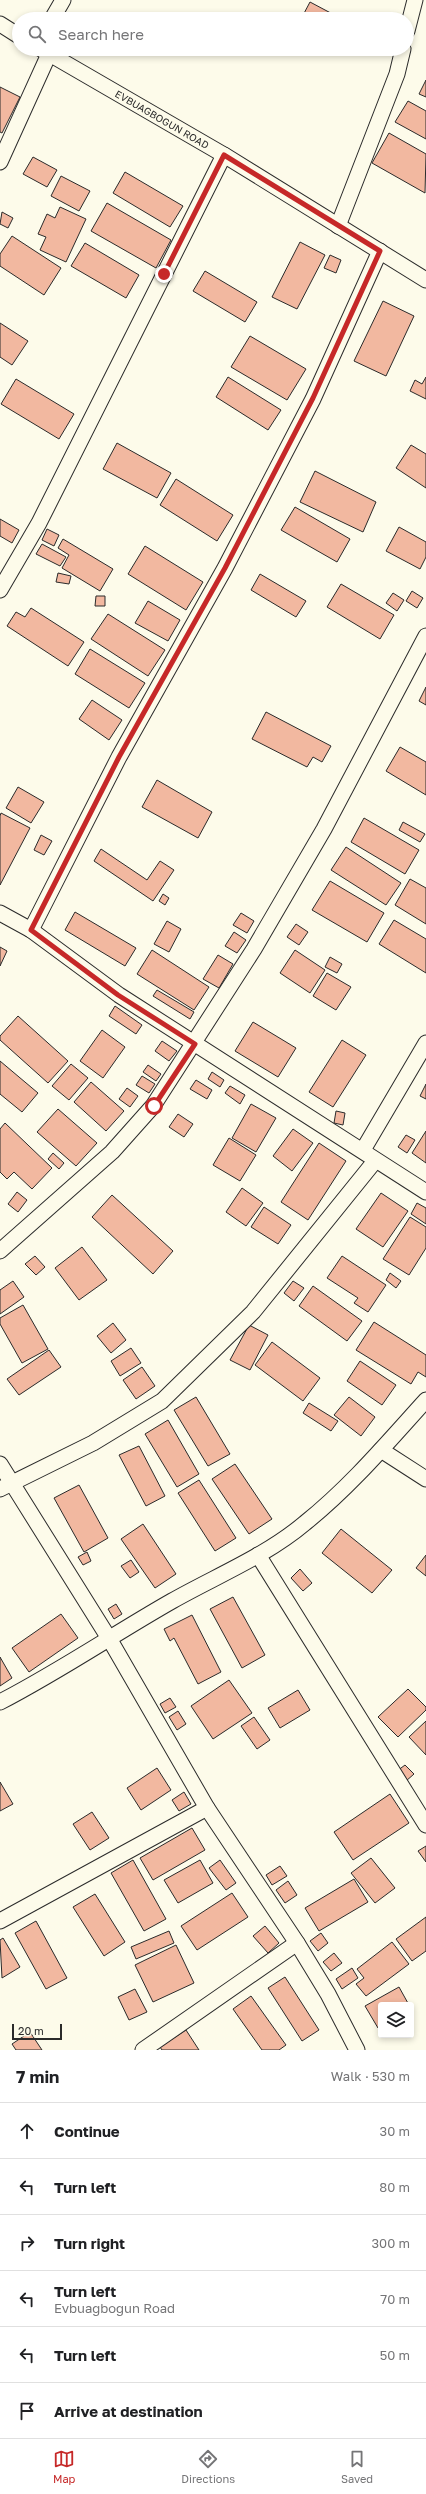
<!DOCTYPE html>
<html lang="en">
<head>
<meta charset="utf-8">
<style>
	:root { --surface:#fff; --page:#f2f2f2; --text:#202124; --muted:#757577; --line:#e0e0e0; --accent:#c62828 }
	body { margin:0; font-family:"Golos Text",sans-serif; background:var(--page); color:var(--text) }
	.controls { position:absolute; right:12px; bottom:12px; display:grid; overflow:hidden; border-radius:4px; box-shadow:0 2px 6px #0003 }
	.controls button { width:36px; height:36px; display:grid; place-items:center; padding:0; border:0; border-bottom:1px solid var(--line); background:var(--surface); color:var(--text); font:20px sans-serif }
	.scale { position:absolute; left:12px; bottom:10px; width:50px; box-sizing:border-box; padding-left:4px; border:2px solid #2b2b2b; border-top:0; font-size:11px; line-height:14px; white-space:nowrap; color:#2b2b2b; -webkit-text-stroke:3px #fdfbea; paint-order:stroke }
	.stop { position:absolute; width:12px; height:12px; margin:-9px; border:3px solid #c62828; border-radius:50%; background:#fff }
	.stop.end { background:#c62828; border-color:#fff; box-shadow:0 1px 4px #0008 }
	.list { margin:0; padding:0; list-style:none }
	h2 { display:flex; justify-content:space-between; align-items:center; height:52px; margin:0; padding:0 16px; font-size:17px }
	h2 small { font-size:13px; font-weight:400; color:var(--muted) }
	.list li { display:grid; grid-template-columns:26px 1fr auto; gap:12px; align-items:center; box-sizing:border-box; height:56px; padding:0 16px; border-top:1px solid var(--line) }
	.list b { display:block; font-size:15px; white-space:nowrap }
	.list p { margin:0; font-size:13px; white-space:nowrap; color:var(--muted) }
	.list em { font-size:13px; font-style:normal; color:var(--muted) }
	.icon { flex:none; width:22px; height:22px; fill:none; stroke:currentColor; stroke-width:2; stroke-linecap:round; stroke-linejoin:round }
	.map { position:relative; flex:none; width:426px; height:2050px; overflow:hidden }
	.search { position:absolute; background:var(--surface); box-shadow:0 2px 6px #0003; left:12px; right:12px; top:12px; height:44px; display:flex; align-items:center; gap:10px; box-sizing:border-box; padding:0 14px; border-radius:22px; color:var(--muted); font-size:15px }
	.sheet { height:388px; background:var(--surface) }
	nav { display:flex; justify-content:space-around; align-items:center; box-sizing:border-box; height:56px; border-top:1px solid var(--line); background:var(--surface); font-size:11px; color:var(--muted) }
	nav a { display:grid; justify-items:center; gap:2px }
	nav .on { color:var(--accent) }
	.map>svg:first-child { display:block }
	.building { fill:#f2b8a0; stroke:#2b2b2b }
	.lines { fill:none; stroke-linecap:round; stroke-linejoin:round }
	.street-casing { stroke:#2b2b2b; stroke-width:17 }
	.street { stroke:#fdfbea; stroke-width:15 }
	.route { stroke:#c62828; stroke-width:5 }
	.labels { text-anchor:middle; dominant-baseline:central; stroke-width:3; stroke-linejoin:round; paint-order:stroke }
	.street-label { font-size:10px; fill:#2b2b2b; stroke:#fdfbea }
</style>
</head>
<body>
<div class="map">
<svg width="426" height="2050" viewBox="0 0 426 2050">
	<rect width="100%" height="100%" fill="#fdfbea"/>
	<path class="building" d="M310,2l32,17h-41z
		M426,80v17l-7,-3z
		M0,87l20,10 -18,36 -2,-1z
		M408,101l18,10v28l-31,-17z
		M389,133l37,21 -1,39 -53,-30z
		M33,157l24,13 -10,17 -24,-13z
		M125,172l58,34 -13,21 -57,-34z
		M61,176l29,15 -11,20 -28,-15z
		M107,203l64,37 -15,28 -65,-37z
		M60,207l26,12 -20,43 -26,-12 6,-13 -8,-3 9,-20 8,4z
		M2,212l11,6 -5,10 -8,-4z
		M12,236l49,32 -17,27 -44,-29v-12z
		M300,242l25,13 -28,54 -25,-12z
		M85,243l54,32 -13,23 -55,-32z
		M330,255l11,5 -5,13 -12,-5z
		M205,271l52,31 -12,20 -52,-31z
		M383,301l31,15 -28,60 -32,-15z
		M0,323l28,18 -16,24 -12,-8z
		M250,336l56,33 -19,31 -56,-33z
		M228,377l53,33 -13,20 -52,-33z
		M426,377v22l-16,-8 5,-11 7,4z
		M16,379l58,35 -15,25 -58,-35z
		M117,443l54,30 -14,25 -54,-29z
		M411,445l15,9v34l-30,-20z
		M315,471l61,31 -13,30 -63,-30z
		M176,479l57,36 -16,26 -57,-36z
		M295,507l55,32 -13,23 -56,-32z
		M0,519l19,11 -7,13 -12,-7z
		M399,527l27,15v15l-6,12 -34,-18z
		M47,529l12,6 -5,11 -12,-6z
		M63,539l50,30 -13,22 -38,-23 7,-13 -11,-7z
		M42,544l24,13 -6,9 -24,-12z
		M145,546l58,36 -17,28 -58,-36z
		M58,573l13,3 -2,8 -13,-2z
		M260,574l46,27 -10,16 -45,-27z
		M341,584l53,31 -14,24 -53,-32z
		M412,591l11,7 -6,10 -11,-7z
		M393,593l11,7 -7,11 -11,-8z
		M96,596h9v10h-10z
		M148,601l32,19 -12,21 -33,-18z
		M31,608l53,34 -16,24 -61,-40 9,-14 9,5z
		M108,614l57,36 -17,26 -57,-37z
		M90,649l55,34 -16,25 -54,-34z
		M426,687v18l-7,-4z
		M92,700l30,20 -13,20 -30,-21z
		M266,712l65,34 -9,16 -9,-5 -6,10 -55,-28z
		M400,747l26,15v33l-40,-24z
		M157,780l55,32 -14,26 -56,-31z
		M18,787l26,15 -13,21 -25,-15z
		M1,813l29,15 -30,57v-69z
		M364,818l55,32 -14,24 -54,-32z
		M403,822l22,12 -5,8 -21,-12z
		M41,835l11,6 -8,14 -10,-5z
		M346,847l55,36 -15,22 -55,-35z
		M101,849l46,31 13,-19 14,9 -21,31 -59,-40z
		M410,879l16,9v36l-31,-19z
		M330,881l54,32 -17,29 -55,-32z
		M163,894l6,4 -4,7 -6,-4z
		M75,912l61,36 -11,18 -60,-36z
		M241,913l13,8 -7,12 -14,-8z
		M394,920l32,19v34l-47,-29z
		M167,921l14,8 -12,23 -15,-8z
		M296,924l12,8 -9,13 -12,-8z
		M234,932l12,8 -9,13 -12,-7z
		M0,947l7,4 -7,15z
		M152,950l57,37 -15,23 -57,-36z
		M295,950l30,20 -15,23 -30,-20z
		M218,955l15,9 -14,24 -16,-9z
		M330,957l12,7 -5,9 -12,-6z
		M327,973l24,14 -15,23 -23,-14z
		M157,990l37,22 -4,7 -37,-23z
		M115,1006l27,19 -6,9 -27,-18z
		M18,1016l50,45 -20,22 -48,-43v-4z
		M253,1022l43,26 -18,29 -43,-26z
		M102,1030l23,17 -22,31 -23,-17z
		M342,1040l24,15 -33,52 -24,-15z
		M162,1041l15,10 -8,10 -14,-10z
		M0,1061l38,32 -16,19 -22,-18z
		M71,1064l17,14 -19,22 -17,-14z
		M148,1065l13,9 -5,7 -13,-9z
		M212,1072l12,8 -4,7 -12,-8z
		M142,1076l13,8 -6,9 -13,-8z
		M196,1080l16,10 -5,9 -17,-10z
		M91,1082l33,29 -18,20 -32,-29z
		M426,1084v15l-6,-3z
		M230,1086l15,9 -5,9 -15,-11z
		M127,1088l11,8 -8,11 -11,-8z
		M251,1104l25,14 -20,34 -24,-14z
		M58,1109l39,34 -21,23 -39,-34z
		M336,1111l9,2 -2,12 -9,-2z
		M178,1114l15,10 -9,13 -15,-10z
		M5,1123l47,45 -20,21 -18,-17 -7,7 -7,-7v-43z
		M293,1129l20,14 -21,28 -19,-15z
		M426,1131v32l-14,-10z
		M406,1135l9,5 -8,13 -9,-6z
		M229,1138l27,17 -16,26 -27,-16z
		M319,1143l27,18 -38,59 -27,-18z
		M53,1153l11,10 -5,6 -11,-10z
		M242,1188l21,15 -17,23 -20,-14z
		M17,1192l10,8 -9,12 -10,-8z
		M381,1193l27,18 -25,36 -27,-18z
		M112,1195l61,56 -20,23 -61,-57z
		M417,1203l9,5v16l-15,-10z
		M264,1207l27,18 -13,19 -27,-17z
		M410,1217l16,10v21l-17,27 -26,-16z
		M82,1247l25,33 -28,20 -24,-32z
		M35,1256l10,11 -9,8 -11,-11z
		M342,1256l44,29 -18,27 -14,-9 4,-5 -31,-20z
		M390,1273l11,8 -5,7 -10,-8z
		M13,1281l11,16 -24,17v-24z
		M293,1281l11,7 -10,13 -10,-8z
		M313,1286l49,35 -15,20 -48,-35z
		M23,1305l25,44 -26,14 -22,-39v-6z
		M374,1322l52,33v22l-8,-5 -7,12 -55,-34z
		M113,1323l13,17 -15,13 -14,-17z
		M249,1325l19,10 -18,35 -20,-10z
		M272,1342l48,36 -17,23 -48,-36z
		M131,1348l10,15 -21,13 -9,-15z
		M49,1350l12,17 -42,28 -12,-16z
		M360,1361l36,24 -14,20 -35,-24z
		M142,1367l13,19 -19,13 -13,-19z
		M196,1397l34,57 -22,12 -34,-56z
		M349,1397l26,20 -14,19 -27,-21z
		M309,1403l29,18 -7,10 -28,-18z
		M168,1420l31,54 -22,13 -32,-53z
		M139,1446l26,50 -19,10 -27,-51z
		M235,1464l37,55 -23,15 -37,-55z
		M199,1480l37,58 -21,13 -37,-58z
		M79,1485l29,53 -24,14 -30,-54z
		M143,1524l33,50 -21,14 -34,-49z
		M341,1529l51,41 -20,23 -50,-40z
		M87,1552l4,9 -8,4 -5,-8z
		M426,1555v21l-10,-8z
		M131,1560l8,12 -9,6 -9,-12z
		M300,1569l12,14 -9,8 -12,-13z
		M233,1597l32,58 -23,13 -32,-59z
		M116,1604l6,10 -8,5 -6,-10z
		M61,1614l17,24 -49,34 -17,-24z
		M192,1615l29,57 -23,12 -24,-46 -4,3 -6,-12z
		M0,1657l12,21 -12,8z
		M229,1680l23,33 -39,26 -22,-33z
		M408,1689l18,18v3l-28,27 -20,-20z
		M298,1690l12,20 -30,18 -12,-20z
		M170,1698l6,9 -11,6 -5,-9z
		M178,1711l8,13 -9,6 -8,-13z
		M254,1717l16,23 -13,9 -16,-23z
		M426,1721v34l-17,-18z
		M405,1765l9,9 -8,7 -9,-10z
		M157,1768l14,22 -30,20 -14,-22z
		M0,1782l13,22 -13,7z
		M184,1792l7,12 -12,7 -7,-11z
		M390,1794l19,29 -56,37 -19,-28z
		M92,1812l17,26 -19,12 -17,-26z
		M192,1828l13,22 -52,30 -13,-22z
		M426,1846v16l-8,-11z
		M371,1858l24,30 -20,15 -24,-30z
		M133,1860l33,59 -22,12 -33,-58z
		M200,1860l13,23 -35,20 -14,-23z
		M220,1860l16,23 -10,7 -17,-22z
		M280,1866l7,10 -15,9 -6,-10z
		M354,1879l14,23 -49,29 -14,-23z
		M288,1881l9,14 -12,8 -9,-13z
		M232,1893l16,24 -51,33 -16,-24z
		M95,1894l30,48 -21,14 -31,-49z
		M426,1917v34l-14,10 -16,-22z
		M36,1921l31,57 -21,11 -31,-56z
		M265,1926l14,17 -11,10 -15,-17z
		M169,1931l5,12 -38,16 -5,-12z
		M321,1933l7,10 -10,8 -8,-10z
		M3,1938l17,29 -18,11 -2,-38z
		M392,1942l17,22 -43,32 -10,-12 8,-6 -7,-9z
		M176,1945l18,38 -41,19 -18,-37z
		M334,1953l8,10 -11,8 -8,-9z
		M352,1968l6,10 -16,11 -6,-10z
		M285,1977l34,53 -17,11 -34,-53z
		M399,1987l10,18h-28v21l-3,2 -13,-22z
		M135,1989l12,23 -18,8 -11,-23z
		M251,1996l35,49 -7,5h-17l-29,-41z
		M186,2030l13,20h-37l-2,-3z
		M30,2032l12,18h-26l-4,-6z"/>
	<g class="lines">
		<defs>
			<g id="street">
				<path d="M52,19l11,-19"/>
				<path d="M0,24l19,12"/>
				<path d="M407,31l8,-31"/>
				<path id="s1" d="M41,49l183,106 202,125"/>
				<path d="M0,162l49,-108"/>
				<path d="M338,226l59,-152 6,-25"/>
				<path d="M0,590l39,-67 185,-368"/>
				<path d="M0,913l31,17 88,65 307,197"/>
				<path d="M31,930l88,-173 106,-189 88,-169 67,-148"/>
				<path d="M363,1150l63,-107"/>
				<path d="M0,1251l112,-99 41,-46 101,-157 70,-120 102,-193"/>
				<path d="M381,1450l45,29"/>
				<path d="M0,1464l110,176 97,168 90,135 31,51 29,56"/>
				<path d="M0,1489l93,-46 69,-42 91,-89 122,-151"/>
				<path d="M258,1555l168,270"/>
				<path d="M0,1702c60,-31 114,-68 172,-101 44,-25 94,-45 133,-78 45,-36 82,-80 121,-123"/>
				<path d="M0,1921l207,-113"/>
				<path d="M143,2050l154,-107"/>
			</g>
		</defs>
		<use href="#street" class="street-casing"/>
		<use href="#street" class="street"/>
	</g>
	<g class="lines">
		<path class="route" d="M154,1106l41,-62 -77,-49 -87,-65 88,-173 106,-189 88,-170 67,-147 -156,-96 -60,119"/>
	</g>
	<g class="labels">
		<g class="street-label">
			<text stroke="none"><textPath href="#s1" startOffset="140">EVBUAGBOGUN ROAD</textPath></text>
		</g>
	</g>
</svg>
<div class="controls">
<button><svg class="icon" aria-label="layers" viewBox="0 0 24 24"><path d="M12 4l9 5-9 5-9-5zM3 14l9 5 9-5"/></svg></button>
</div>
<div class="scale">20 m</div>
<div class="stop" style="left:154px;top:1106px"></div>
<div class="stop end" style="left:164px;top:274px"></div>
<div class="search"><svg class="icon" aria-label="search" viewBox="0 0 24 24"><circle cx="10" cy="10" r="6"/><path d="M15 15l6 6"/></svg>Search here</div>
</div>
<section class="sheet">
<h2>7 min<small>Walk · 530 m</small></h2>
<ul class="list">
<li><svg class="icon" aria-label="ahead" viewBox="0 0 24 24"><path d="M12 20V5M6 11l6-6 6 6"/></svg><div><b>Continue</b></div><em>30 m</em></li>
<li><svg class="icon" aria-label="left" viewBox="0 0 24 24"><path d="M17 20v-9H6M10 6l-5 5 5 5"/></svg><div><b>Turn left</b></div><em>80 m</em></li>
<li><svg class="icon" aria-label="right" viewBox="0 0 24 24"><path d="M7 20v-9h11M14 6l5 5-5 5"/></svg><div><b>Turn right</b></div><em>300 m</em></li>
<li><svg class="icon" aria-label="left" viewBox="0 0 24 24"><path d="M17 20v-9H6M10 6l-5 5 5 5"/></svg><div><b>Turn left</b><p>Evbuagbogun Road</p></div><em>70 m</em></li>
<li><svg class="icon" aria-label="left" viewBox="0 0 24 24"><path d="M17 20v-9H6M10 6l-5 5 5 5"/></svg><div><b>Turn left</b></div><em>50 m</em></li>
<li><svg class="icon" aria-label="arrive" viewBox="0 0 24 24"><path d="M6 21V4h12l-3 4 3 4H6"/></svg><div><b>Arrive at destination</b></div></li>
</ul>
</section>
<nav>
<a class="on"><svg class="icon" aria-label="map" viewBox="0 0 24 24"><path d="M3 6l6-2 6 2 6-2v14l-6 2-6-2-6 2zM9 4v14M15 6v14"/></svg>Map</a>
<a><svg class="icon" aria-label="directions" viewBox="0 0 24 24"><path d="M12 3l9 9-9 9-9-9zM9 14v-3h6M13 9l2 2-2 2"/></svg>Directions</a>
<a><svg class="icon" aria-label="saved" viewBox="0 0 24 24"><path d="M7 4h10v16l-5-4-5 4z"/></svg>Saved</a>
</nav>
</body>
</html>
